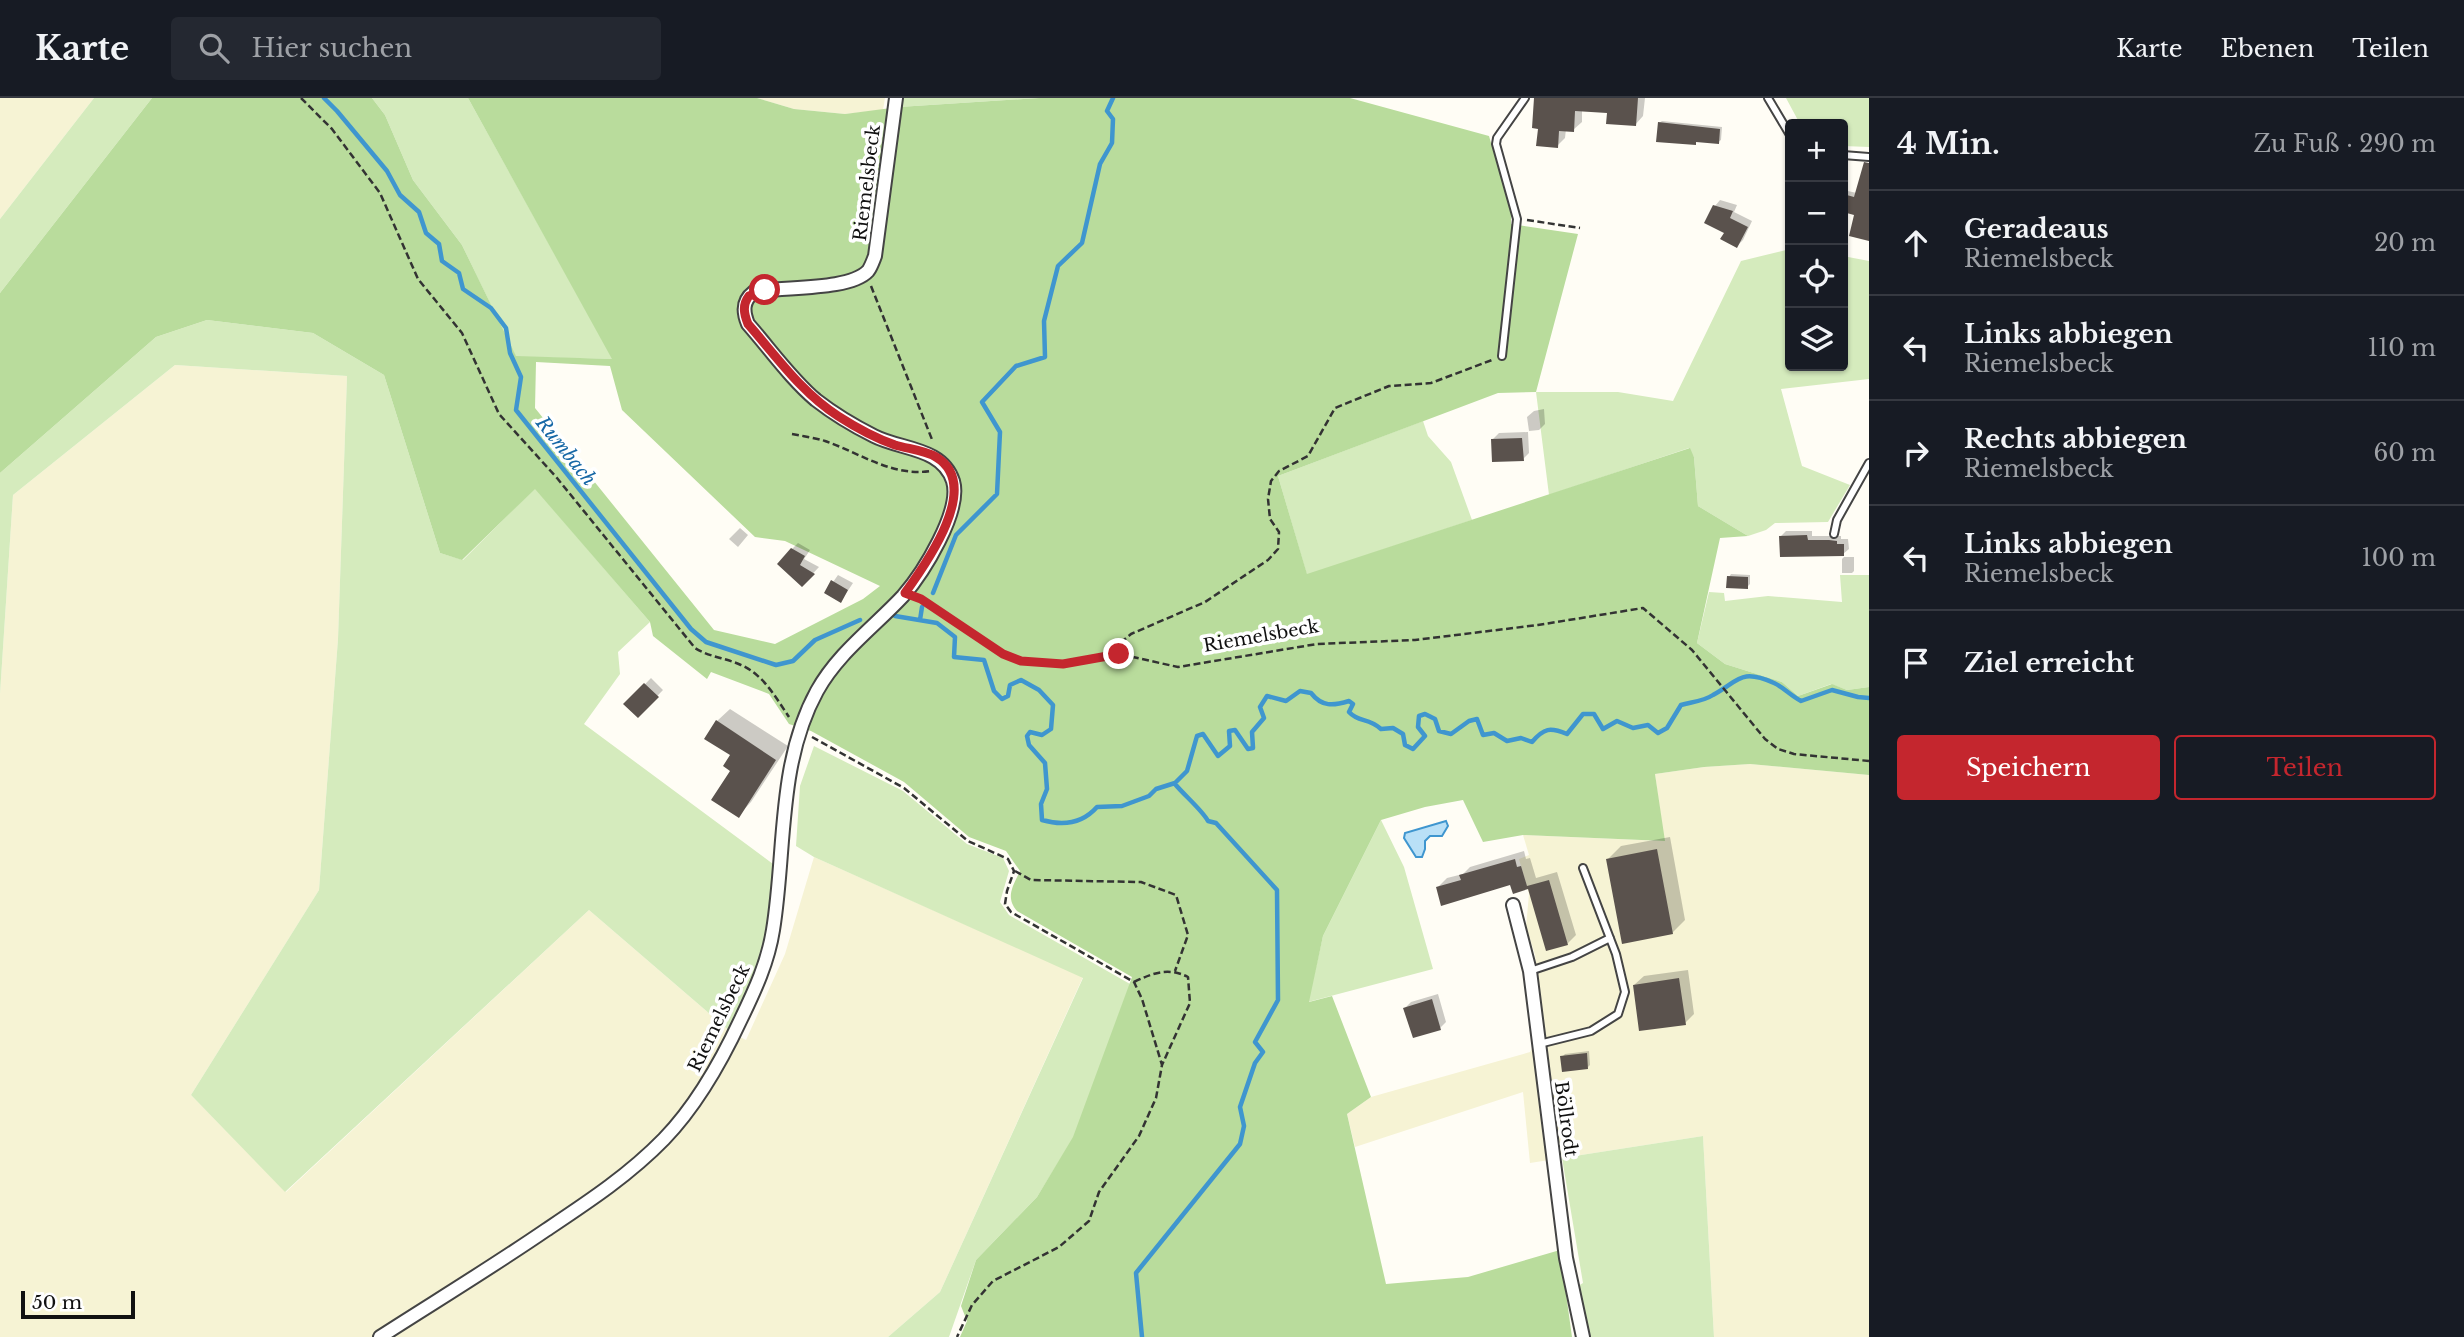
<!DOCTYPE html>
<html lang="de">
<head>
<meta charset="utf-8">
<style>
	:root { --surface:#171b24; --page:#242831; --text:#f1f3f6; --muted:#9ea1a6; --line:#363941; --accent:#c4262e }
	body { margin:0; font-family:"Libre Baskerville",serif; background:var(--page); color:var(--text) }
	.controls { position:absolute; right:21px; top:21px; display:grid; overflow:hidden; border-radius:7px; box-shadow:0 2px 5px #0004 }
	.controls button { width:63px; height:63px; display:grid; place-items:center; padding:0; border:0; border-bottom:2px solid var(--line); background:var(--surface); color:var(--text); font:35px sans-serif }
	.scale { position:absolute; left:21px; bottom:18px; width:114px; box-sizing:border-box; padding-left:7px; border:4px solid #111; border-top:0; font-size:19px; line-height:24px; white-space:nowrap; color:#111; -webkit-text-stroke:5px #fff; paint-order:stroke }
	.stop { position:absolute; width:21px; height:21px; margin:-16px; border:5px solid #c4262e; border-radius:50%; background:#fff }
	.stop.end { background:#c4262e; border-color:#fff; box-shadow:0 2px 7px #0008 }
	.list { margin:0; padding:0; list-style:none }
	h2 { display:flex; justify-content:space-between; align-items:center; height:91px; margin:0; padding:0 28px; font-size:30px }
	h2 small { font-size:23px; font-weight:400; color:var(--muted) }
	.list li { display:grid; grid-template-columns:46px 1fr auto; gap:21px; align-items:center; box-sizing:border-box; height:105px; padding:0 28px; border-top:2px solid var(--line) }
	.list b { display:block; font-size:26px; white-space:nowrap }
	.list p { margin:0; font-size:23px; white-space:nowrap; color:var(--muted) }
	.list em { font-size:23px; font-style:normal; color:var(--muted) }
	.actions { display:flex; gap:14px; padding:21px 28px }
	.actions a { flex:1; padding:16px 0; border:2px solid var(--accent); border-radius:7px; text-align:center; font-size:24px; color:var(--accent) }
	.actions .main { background:var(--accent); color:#fff }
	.icon { flex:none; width:38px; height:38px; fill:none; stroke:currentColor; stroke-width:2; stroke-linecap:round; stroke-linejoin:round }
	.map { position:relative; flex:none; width:1869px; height:1239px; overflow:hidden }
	header { display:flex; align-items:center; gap:42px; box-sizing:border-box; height:98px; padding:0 35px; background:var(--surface); border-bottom:2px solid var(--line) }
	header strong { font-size:33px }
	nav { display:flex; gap:38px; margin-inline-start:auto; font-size:24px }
	.search { width:490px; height:63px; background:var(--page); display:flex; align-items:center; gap:18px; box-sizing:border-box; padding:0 24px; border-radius:7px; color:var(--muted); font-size:26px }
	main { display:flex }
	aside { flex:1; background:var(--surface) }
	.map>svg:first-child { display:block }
	.farmland { fill:#f6f3d4 }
	.green { fill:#d5ebbd }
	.forest { fill:#b9dc9c; fill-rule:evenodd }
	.water { fill:#b9e0f7; stroke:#3f96cf; stroke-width:2 }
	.shadow { fill:#0003 }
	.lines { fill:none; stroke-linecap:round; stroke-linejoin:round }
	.stream { stroke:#3f96cf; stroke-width:4.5 }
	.building { fill:#5a524d }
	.service-casing { stroke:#444; stroke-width:10 }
	.minor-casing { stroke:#444; stroke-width:16 }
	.path { stroke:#333; stroke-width:2.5; stroke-dasharray:7 3.5; stroke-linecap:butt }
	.service { stroke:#fff; stroke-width:6 }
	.minor { stroke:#fff; stroke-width:12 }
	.route { stroke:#c4262e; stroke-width:9 }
	.labels { text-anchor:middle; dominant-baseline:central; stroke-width:7; stroke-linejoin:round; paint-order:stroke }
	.street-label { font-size:18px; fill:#111; stroke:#fff }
	.water-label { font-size:19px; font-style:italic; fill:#1768a6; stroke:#fff }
</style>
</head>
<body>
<header>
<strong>Karte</strong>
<div class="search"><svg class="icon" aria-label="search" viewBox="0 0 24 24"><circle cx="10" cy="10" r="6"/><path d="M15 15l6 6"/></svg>Hier suchen</div>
<nav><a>Karte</a><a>Ebenen</a><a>Teilen</a></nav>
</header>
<main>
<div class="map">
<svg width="1869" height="1239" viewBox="0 0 1869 1239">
	<rect width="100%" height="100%" fill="#fffdf5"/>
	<path class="farmland" d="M0,0h94l-94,121z
		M757,0h128l-2,12 -38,4 -51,-5z
		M175,267l172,11 -9,263 -19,251 -128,205 95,97 303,-282 143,123 14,7 39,-86 29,-97 269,120 -143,315 -52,45h-888v-643l13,-199z
		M1750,666l119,11v562h-155l-11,-201 -173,27 -7,-71 -168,55 -8,-33 24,-17 159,-45 12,-21 -7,-76 -9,-28 3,-33 -10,-35 10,-4 -6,-20 141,6 -9,-67 49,-7z"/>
	<path class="green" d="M94,0h58l-152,195v-74z
		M372,0h96l145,261 -97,-2 -54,-112 -49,-65 -28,-65z
		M900,0h139l-140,9z
		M1786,0h83v49l-26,-1v-22h-43z
		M1790,151v117h53v-110l26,5v118l-88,10 21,77 48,19 -22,37 -53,1 -9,7 -18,6 -50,-30 -4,-49 -5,-9 -140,47 -13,-103h82l55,9 68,-140z
		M207,222l106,13 71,42 56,178 23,7 72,-72 115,134 -32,30 2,22 -36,50 189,140 -4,64 -12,39 -25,66 -143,-123 -304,282 -94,-97 128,-205 19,-251 9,-263 -172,-11 -162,130 -13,199v-221l156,-136z
		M1423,323l5,15 23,26 21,58 -165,55 -29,-99z
		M1840,477h29v112l-22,3 -16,-6 -33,12 -16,-14 -57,-18 -28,-21 12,-51 15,1 1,8 43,-5 74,6z
		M814,648l89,45 64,53 36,14 6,13 -9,31 9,13 121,69 -56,153 -37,60 -61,63 -27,77h-61l52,-45 143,-314 -269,-121 -18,-11 4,-60z
		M1381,722l23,47 29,102 -125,33 15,-66z
		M1703,1038l11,201h-126l-10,-51 5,-3 -21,-125z"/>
	<path class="forest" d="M152,0h220l13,17 28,65 49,65 54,111 96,3 -144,-261h289l37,11 51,5 54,-7 140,-9h311l139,38 22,75v13l67,10 -42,158 -38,1 -220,83 29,98 383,-126 4,9 4,49 50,30 -28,2 -23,105 28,21 57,18 16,14 34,-12 15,6 22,-3v88l-119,-11 -46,3 -49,7 10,67 -142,-6 -40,7 -20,-42 -38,7 -44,13 -58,116 -14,66 23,-6 39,101 -24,17 39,170 82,-7 92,-27 12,87h-612l7,-16 -6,-15 15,-46 61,-63 36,-60 59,-160 -115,-66c-12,-14 -4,-25 3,-40l-14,-20 -37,-14 -65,-55 -93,-51 -22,-7 -20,-30 -58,-22 -4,7 -54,-43 -3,-14 -115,-133 -73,71 -22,-7 -56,-178 -71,-42 -106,-13 -51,17 -156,136v-180zM536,264l74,4 12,44 133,127 30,4 95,45 -17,13 -88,45 -61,-14 -179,-222z"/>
	<path class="water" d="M1446,723l2,5 -6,10h-12l-5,5v8l-3,8h-6l-12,-19 1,-5z"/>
	<path class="shadow" d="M1536,0h109l-2,18 -8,9 -26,-13 -27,-3v13l-9,8 -7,-1 -1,9 -8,8 -17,-19z
		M1662,23l60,6 -1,13 -3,2 -20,-1 -3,2 -36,-20z
		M1869,69v72l-12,-25 -14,-4v-20l14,3z
		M1720,102l17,5 -3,7 18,9 -9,19 -6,6 -11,-14 -11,-26z
		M1544,311l1,15 -6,6 -10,1 -2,-14 7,-6z
		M1528,334l1,21 -6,6 -30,-20 6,-6z
		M740,430l8,7 -10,12 -9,-8z
		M1786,433h26v5h29v3h7l1,10 -6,5 -62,-18z
		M798,445l12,7 -6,9 15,8 -17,18 -10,-36z
		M1844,459h10v14l-2,2h-10v-14z
		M1731,476l19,1v9l-3,3 -18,-10z
		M838,477l15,8 -12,18 -15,-9z
		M651,580l12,12 -25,26 -12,-12z
		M730,611l58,37 -37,56 -12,13 -7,-60 -15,-34z
		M1670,739l15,83 -13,13 -64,-74 13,-13z
		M1524,753l2,8 4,-1 6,20 21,-6 19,63 -9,9 -38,-57 -18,-4 -73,4 9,-9 16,-4 7,-7z
		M1688,872l6,44 -9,9 -51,-38 10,-9z
		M1438,896l8,28 -6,6 -35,-20 6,-6z
		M1589,953l1,14 -2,2 -26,-10 3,-3z"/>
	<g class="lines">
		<path class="stream" d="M324,0l13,13 50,60 13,24 19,17 7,21 13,11 3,17 17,12 4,16 28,19 15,20 4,25 11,24 -5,33 175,219 15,13 70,23 17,-4 22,-21 45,-20
			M933,495l23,-58 41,-41 3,-62 -18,-30 34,-36 29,-9 -1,-36 14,-55 24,-23 18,-79 12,-21 1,-24 -6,-8 6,-13
			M895,518l42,7 18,14 -1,20 30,3 10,31 8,8 6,-3 2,-11 11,-5 18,10 14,15 -2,24 -9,6 -12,-3 -3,4 2,9 16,18 2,26 -6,15 1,16c21,6 40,4 55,-13l25,-1 27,-10 7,-7 19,-6 12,-12 10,-35 6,-2 15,22 12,-10 -1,-15 6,-1 13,19 5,-1 -1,-16 12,-14 -4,-11 7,-11 19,5 14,-10 11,2c11,14 22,13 38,8l4,3 -4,8c10,11 19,5 32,17l12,-1 10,6 2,11 8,4 12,-13 -7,-9 1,-11 6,-2 10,5 4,12 12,3 18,-13 8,-2 6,16 11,-2 13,8 14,-3 11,4c12,-14 18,-15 35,-8l16,-20h11l9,15 14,-8 16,7 15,-3 10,8 9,-5 14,-23c11,-3 23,-4 32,-10 26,-14 27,-27 61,-12 9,4 17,13 27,18l31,-11 26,7 11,1
			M920,522l2,-13
			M1142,1239l-6,-64 104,-129 4,-18 -4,-19 15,-44 8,-11 -8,-10 23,-42 -1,-110 -61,-67 -8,-2c-6,-11 -24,-26 -33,-37"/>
	</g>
	<path class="building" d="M1534,0h104l-2,28 -30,-2 1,-11 -32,-2 -1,21 -15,-1 -1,17 -22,-2 2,-17 -6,-1z
		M1658,24l62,7 -1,15 -23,-2v3l-40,-3z
		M1864,64l5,1v78l-20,-5 5,-21 -11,-3v-18l11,3z
		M1713,107l20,6 -3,7 18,9 -11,21 -17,-9 4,-6 -20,-10z
		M1522,340l2,23 -32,1 -1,-23z
		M1807,437l1,5h21l8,1v3h7v12l-64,1 -1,-21z
		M791,450l14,8 -5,9 15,9 -13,13 -25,-23z
		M1727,478l21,1v12l-22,-1z
		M831,482l17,10 -7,13 -17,-10z
		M644,585l15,14 -21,21 -15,-14z
		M716,622l60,40 -37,58 -28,-18 19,-29 -7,-5 7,-11 -26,-16z
		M1657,751l16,85 -51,10 -16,-85z
		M1515,761l2,8 4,-1 6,20 22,-6 19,65 -22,6 -18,-62 -15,5 -3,-9 -69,21 -5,-19 25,-7 -2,-5z
		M1679,880l7,47 -47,6 -6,-46z
		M1432,901l9,31 -28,8 -10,-30z
		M1587,955l1,16 -26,3 -2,-16z"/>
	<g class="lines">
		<defs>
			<path id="service" d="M1768,0l22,37
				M1843,57l26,2
				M1502,258l15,-137 -21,-75 1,-6 28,-40
				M1834,436l3,-14 32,-57
				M1530,873l42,-14 38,-19
				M1539,946l52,-13 27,-17 7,-22 -9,-38 -33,-86"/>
			<path id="minor" d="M1513,807l17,66 36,287 17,79
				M380,1239c56,-36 112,-70 166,-107 42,-28 83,-55 118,-91 33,-34 57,-77 77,-120 14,-29 27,-57 32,-89 13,-79 4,-166 44,-239 21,-38 56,-63 86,-95 20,-23 59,-85 50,-115 -11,-34 -52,-31 -79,-45 -20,-10 -40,-22 -58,-36 -25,-21 -46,-51 -68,-76 -5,-12 -6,-23 6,-32 28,-6 95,-1 114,-21 3,-4 5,-10 7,-15l21,-158"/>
		</defs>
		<use href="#service" class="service-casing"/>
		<use href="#minor" class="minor-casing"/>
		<path class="path" d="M301,0l31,31 48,64 38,86 44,54 37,81 58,64 138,170c14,9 31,10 46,17 23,10 35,33 48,52
			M1527,122l53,8
			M871,188l62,156
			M792,336c11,2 23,4 33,7 35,12 67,36 106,30
			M920,501l83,55 18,7 42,3 56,-10 59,13 139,-23 98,-4 123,-15 105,-17 49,42 73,89 13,10 16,5 75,7
			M1119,556l5,-14 7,-6 74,-32 63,-42 10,-11 1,-17 -9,-13 -2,-20 3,-18 8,-10 29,-15 27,-48 54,-22 42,-3 61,-23
			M812,639l92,51 64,53 40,18 6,12 -7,20 -2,13 6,8 123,70 8,17 20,66 -6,33 -17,38 -40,56 -10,29 -30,26 -66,34 -21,24 -15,32
			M1015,773l16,9 110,2 35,13 12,40 -13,36
			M1134,884c19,-9 34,-15 54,-5l2,26 -28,62"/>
		<use href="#service" class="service"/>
		<use href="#minor" class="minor"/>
	</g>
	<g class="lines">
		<path class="route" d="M765,192l-16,6c-7,9 -5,18 -1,28 28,32 54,69 90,92 17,11 37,22 57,29 13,4 29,5 41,12 47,28 -10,107 -31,136l16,6 82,55 18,7 42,3 56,-10"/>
	</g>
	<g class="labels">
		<g class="street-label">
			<text transform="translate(867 85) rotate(-83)">Riemelsbeck</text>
			<text transform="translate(1261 538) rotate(-10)">Riemelsbeck</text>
			<text transform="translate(719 920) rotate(-64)">Riemelsbeck</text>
			<text transform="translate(1566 1021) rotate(82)">Böllrodt</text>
		</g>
		<g class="water-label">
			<text transform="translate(566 353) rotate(51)">Rumbach</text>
		</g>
	</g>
</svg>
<div class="controls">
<button>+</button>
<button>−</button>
<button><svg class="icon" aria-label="locate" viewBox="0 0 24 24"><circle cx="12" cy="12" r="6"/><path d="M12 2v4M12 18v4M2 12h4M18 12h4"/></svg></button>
<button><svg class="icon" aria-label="layers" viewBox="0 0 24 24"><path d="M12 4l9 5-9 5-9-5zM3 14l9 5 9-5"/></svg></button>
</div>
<div class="scale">50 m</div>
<div class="stop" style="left:765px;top:192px"></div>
<div class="stop end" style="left:1119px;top:556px"></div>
</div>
<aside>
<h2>4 Min.<small>Zu Fuß · 290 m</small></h2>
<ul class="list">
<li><svg class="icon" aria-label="ahead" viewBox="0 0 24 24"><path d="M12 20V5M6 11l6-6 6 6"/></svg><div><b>Geradeaus</b><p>Riemelsbeck</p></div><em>20 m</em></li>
<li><svg class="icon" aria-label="left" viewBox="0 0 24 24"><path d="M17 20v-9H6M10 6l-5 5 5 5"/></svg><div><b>Links abbiegen</b><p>Riemelsbeck</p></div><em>110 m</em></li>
<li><svg class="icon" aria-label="right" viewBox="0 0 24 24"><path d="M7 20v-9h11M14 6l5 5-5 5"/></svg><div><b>Rechts abbiegen</b><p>Riemelsbeck</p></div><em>60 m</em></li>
<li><svg class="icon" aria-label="left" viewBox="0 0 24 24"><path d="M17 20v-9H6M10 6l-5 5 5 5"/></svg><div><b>Links abbiegen</b><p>Riemelsbeck</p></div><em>100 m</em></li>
<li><svg class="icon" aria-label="arrive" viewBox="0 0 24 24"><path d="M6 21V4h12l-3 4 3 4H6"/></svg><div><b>Ziel erreicht</b></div></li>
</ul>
<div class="actions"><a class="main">Speichern</a><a>Teilen</a></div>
</aside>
</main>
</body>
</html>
